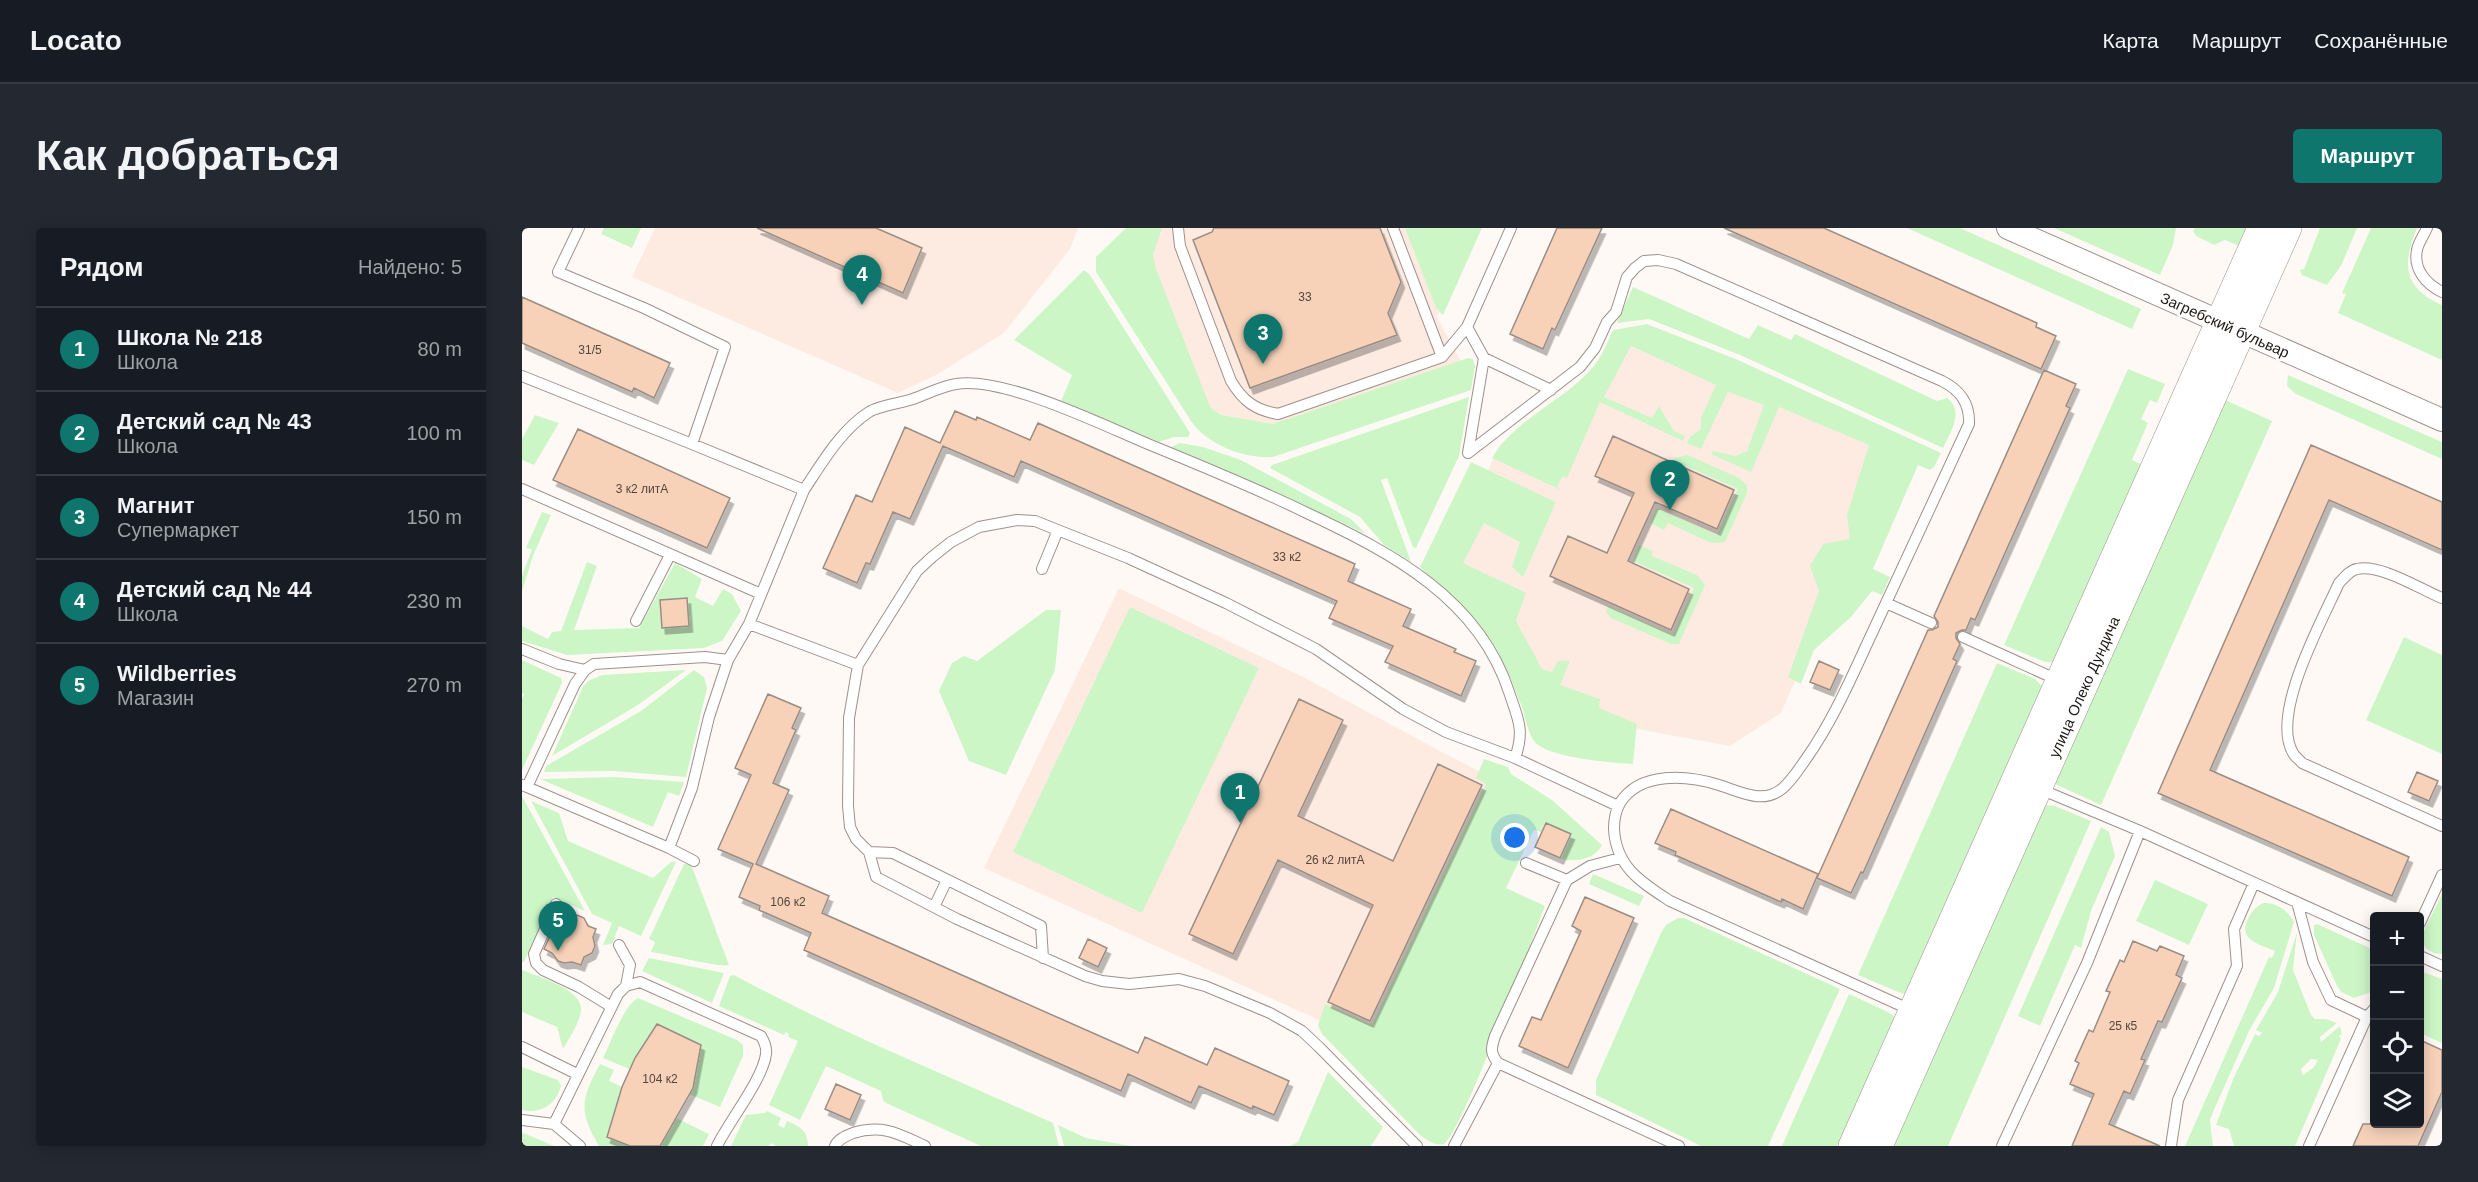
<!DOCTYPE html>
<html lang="ru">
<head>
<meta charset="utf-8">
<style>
	:root { --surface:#171b24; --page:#242831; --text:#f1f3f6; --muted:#9ea1a6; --line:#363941; --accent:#0f766e }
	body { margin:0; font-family:Helvetica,sans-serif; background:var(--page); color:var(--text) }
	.controls { position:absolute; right:18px; bottom:18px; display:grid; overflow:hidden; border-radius:6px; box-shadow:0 3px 15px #0003 }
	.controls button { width:54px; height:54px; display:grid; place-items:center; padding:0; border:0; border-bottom:2px solid var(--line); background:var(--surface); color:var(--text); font:30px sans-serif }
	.you { position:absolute; left:993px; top:610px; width:21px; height:21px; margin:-15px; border:4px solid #fff; border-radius:50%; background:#1a73e8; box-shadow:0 0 0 9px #1a73e833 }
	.badge { display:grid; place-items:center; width:39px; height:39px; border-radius:50%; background:var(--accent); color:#fff; font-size:20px; font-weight:700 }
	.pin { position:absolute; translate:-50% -50px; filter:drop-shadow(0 2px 3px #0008) }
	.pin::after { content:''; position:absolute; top:32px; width:21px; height:18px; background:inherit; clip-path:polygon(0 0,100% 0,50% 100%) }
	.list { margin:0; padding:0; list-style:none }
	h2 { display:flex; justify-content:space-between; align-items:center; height:78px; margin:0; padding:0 24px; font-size:26px }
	h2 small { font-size:20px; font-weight:400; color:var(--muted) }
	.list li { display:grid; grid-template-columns:39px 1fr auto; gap:18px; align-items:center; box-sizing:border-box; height:84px; padding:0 24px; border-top:2px solid var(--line) }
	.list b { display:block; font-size:22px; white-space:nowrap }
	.list p { margin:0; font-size:20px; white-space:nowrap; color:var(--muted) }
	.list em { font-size:20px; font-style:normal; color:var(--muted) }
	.icon { flex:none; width:33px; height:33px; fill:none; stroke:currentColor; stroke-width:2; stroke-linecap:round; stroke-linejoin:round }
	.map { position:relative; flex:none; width:1920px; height:918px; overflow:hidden; border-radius:6px }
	header { display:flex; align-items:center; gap:36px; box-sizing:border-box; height:84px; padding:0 30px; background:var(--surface); border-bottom:2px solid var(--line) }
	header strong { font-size:28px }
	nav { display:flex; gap:33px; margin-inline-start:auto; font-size:21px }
	.intro { display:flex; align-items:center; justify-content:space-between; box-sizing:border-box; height:144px; padding:0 36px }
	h1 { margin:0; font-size:42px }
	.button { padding:15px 27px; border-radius:6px; background:var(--accent); color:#fff; font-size:21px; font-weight:700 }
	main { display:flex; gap:36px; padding:0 36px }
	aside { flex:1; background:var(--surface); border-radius:6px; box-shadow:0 3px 15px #0003 }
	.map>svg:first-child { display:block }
	.built { fill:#fdebe2 }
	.green { fill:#cdf6c7; fill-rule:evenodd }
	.building { fill:#f7d2b9; stroke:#9a8d85; stroke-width:1.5; filter:url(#shadow) }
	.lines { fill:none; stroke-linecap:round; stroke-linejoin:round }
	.service-casing { stroke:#9f918a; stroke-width:12 }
	.minor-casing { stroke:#9f918a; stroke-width:24 }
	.tertiary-casing { stroke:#9f918a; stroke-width:28 }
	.service { stroke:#fff; stroke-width:10 }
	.minor { stroke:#fff; stroke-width:22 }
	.tertiary { stroke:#fff; stroke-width:27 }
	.labels { text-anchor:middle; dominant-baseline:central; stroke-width:5; stroke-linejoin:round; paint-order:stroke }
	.number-label { font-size:12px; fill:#54463f }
	.street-label { font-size:15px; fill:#1e1816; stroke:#fff }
</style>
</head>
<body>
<header>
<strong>Locato</strong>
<nav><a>Карта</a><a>Маршрут</a><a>Сохранённые</a></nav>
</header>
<div class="intro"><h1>Как добраться</h1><a class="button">Маршрут</a></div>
<main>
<aside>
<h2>Рядом<small>Найдено: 5</small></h2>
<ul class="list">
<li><span class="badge">1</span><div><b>Школа № 218</b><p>Школа</p></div><em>80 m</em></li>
<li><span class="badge">2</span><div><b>Детский сад № 43</b><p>Школа</p></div><em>100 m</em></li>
<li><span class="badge">3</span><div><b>Магнит</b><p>Супермаркет</p></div><em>150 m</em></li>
<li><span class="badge">4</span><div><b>Детский сад № 44</b><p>Школа</p></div><em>230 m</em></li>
<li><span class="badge">5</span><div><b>Wildberries</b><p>Магазин</p></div><em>270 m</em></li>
</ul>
</aside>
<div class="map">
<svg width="1920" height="918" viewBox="0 0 1920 918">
	<defs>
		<filter id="shadow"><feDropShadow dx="3.5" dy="6" stdDeviation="0" flood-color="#0004"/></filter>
	</defs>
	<rect width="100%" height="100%" fill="#fff9f6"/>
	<path class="built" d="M133,0h423l-8,21 -66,84 -68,42 -38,18 -266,-116z
		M631,0h324l-40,89 26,48 -188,64 -68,-15 -64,-165z
		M1107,100l271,116 -119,269 -51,33 -93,-17 -86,-37 -105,-135 54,-112 101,-72z
		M597,360l186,90 133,72 55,28 -110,271 -399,-181z"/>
	<path class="green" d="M82,0h37l-9,20 -31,-14z
		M604,0h36l-9,27 3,14 53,135 3,5 9,6 52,9 195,-66 5,1 2,7 -4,24 -198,67c-28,2 -66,-12 -82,-36l-95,-149v-15z
		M883,0h77l-39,87 -7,-7z
		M1385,0h53l181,81 -9,20z
		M1532,0h122l-3,17 -13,30z
		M1673,0h51l-7,18 -14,-6 -11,5 -18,-9 -3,-5z
		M1798,0h37l-16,38 -14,19 -25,-10 -2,-5 4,-1z
		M1849,0h46c-15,36 -14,60 25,77v55l-104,-47 8,-19 -4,-1z
		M562,42l6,5 100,158 -2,4h-14l-15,5 -98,-41 11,-26 -58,-35z
		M1111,59l116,52 9,-14 33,15 4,-6 142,67 10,-3c18,13 3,35 -4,50l-203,-93 -91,-36 -32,4z
		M1125,96l91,36 203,93 -7,14 -4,3 -12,-5 -45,104 17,8 -8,18 -10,-4 -21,26 -37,33 -13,34 -13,-7 31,-86 -9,-25 13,-22 27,-5 -3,-24 22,-70 -90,-38 -28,65 -40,-18 2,-3 22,5 12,-5 17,-46 -36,-13 -27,57 -14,-6 3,-6 11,-8v-11l15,-33 -85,-39 -27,51 48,21 7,-12 15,25 11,5 -2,5 -83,-39 -33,76 -4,-2 -6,10 4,4 -69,-32c23,-39 72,-57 101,-91 9,-11 14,-24 20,-37z
		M1606,141l37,15 -8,19 -7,-3 -9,19 7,4 -16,37 9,4 -88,198h-8l-41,-17z
		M1766,147l154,67v17l-146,-65 -9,-8z
		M947,169l-10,59 -43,92 -3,-1 -26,-69 -6,2 30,82 -27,-17 -24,-28 -90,-49 2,-3z
		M1703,172l47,21 -171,384 -46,-21z
		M13,187l24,8 -25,42 -12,-5v-21z
		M658,215l23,4 38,13 110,59 15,15 -115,-53 -80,-34z
		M1166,227l51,23 8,7v8l-22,49 -14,1 -43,-20 -4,7 -14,-7 7,-15 60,27 21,-46 -64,-28 1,-3z
		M949,234l85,40 -33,75 -11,-10 8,-25 -36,-19 -21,40 63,30 -10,28 26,48 10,3 6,-11h12l-10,24 40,14 -1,9 38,16 -4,40c-21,-1 -78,-6 -95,-19 -10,-8 -12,-26 -16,-38 -9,-22 -18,-46 -31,-67l-71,-73z
		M20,284l9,3 -18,41 -11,35v-15l10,-27 -6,-1z
		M1117,317l14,6 -1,5 45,19 8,10 -26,59h-8l-60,-26 -5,-6 2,-6 65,29 21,-47 -61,-27z
		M65,334l10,4 -23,64 65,-2 36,-65 27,16 -7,18 18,9 10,-17 9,5 9,17 -19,30 -18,7 -137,7 -45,-14v-15l26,13 4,-7 9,-1zM165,370l2,28 -27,2 -2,-28z
		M608,379l129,61 -117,245 -129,-61z
		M524,382h15l-6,60 -49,105 -37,-14 -30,-70 13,-28 12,-7 13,5z
		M1882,409l38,18v99l-76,-34z
		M0,432l39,18 1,5 -40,87v-71l2,-5 -2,-1z
		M1475,435l38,16 7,7 -137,308 -7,-2 -40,-17z
		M164,442l-48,35 -86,51 31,-69 5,-6 14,-6z
		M172,442l10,7 3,11 -21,89 -72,-6 -70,1 2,-6 95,-55z
		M962,531l24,8 3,7 41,26 50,45c-8,15 -25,17 -41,14l11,-25 -27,-12 -4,10 -7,-2 -28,58 39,18c-13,33 -83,227 -101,238 -9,2 -18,-4 -24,-9l-98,-101 -4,-9 7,-21 47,21 114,-241 -10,-6z
		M92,549l70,5 -5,14 -11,-4 -15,35 -113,-48z
		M0,568l63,115 -32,-14 -29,65h-2z
		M9,573l28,12 9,28 85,37 18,-16h5l-35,74 -22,-10 -7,18 -9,1 9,-22 -20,-9z
		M1523,577l10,1 36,15 -143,325h-54z
		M1579,599l8,5 6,24 -24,55 -10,37 -6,-3 -35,81 -22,-10z
		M162,636h7l38,101c-9,3 -62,-11 -78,-13l4,-10 -6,-3z
		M1071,646l51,22 -5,10 -50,-22z
		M1633,652l53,24 -19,41 -53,-24z
		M1920,666v60h-2c-10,-1 -17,-6 -19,-17z
		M1741,675c14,-1 25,8 31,19l-20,66 -24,41 -37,83 -3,8 3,26h-28l84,-189 3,1 3,-7c-13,-6 -36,-10 -28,-30 4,-9 7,-13 16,-18z
		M1156,690h6l156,71 -72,157h-67l-105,-51v-15l65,-147 5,-8z
		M1795,696l57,26v41l-20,7 -13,-6 -4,-6 -23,-51v-10z
		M1775,704l-4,38 18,45 4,4h11l11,4 -17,14 1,5 19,-16 2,9h-3l2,4 -46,107h-61l-5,-17 -13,-4 18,-48 21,-43 4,2 3,-3 -6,-3 22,-38zM1789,831l7,1 -4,7 -11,8 -2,-6z
		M127,730l75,15 -12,30 -70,-32z
		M0,742c16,7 61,19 59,40 -1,13 -12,28 -18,39l-6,-22 -35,-15z
		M1898,743l22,8v64l-22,-10z
		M212,747c103,56 212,100 319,148l6,23h-78l-95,-43 -3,-3 -2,-9 -55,-25 -26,54 -31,-15 29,-64 -10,-4 1,-3 -3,-2 -2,3 -65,-29 11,-30z
		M1327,766l39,18 7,5 -58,129h-55z
		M116,770l99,42 6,5v11l-23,51 -117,-49c8,-16 21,-53 35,-60z
		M78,836l14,6 -5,11 13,6 -15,50 23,9h-31c-21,-35 -18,-47 1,-82z
		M0,839l36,13 3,5c-3,18 -21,30 -39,25z
		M806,844l55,55 -12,19h-81l8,-4z
		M245,883l14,7 -3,7 6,3 3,-7c13,5 21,10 21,25h-32l-5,-3 -2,3h-38l15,-31 19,-2z
		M154,890l33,16 -6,12h-43z
		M536,897l28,13 45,8h-67z
		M0,905l4,1 28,12h-32z"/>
	<path class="building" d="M235,0h119l46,20 -19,45z
		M692,0h166l21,54 -13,31 9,22 -147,53 -57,-148 19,-8z
		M1035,0h45l-47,102 -3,-2 -9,21 -33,-15z
		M1202,0h100l213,95 -1,4 20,9 -15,33z
		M0,69l148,66 -16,35 -20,-10 -2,4 -110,-49z
		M1522,142l32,14 -10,22 4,2 -95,212 -4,-2 -5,12h-4l-6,3v5l4,6 -7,15 4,2 -94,212 -2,-1 -10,21 -34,-15 111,-248h4l6,-3v-5l-4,-6z
		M433,183l21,9 1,-3 53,23 8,-17 317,141 -7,17 63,28 -8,17 53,23 -2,3 22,9 -15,35 -76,-34 8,-16 -64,-28 8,-17 -316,-140 -7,16 -71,-31 -33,73 -17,-7 -23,52 -4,-1 -9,20 -34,-15 33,-73 16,7 33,-75 35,16z
		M56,201l152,69 -23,50 -154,-68z
		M1091,208l121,54 -17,39 -62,-27 -27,59 61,28 -18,41 -121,-54 18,-40 39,17 27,-60 -39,-17z
		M1789,217l131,57v48l-113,-50 -119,270 199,87 -17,39 -234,-103z
		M165,370l2,28 -27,2 -2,-28z
		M1297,433l20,9 -9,20 -20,-8z
		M246,466l33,14 -9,20 4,2 -23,53 16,7 -33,74 73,32 -7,17 316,140 7,-16 62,28 8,-17 74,33 -15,34 -21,-9 -1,3 -53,-23 -8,17 -63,-29 -7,17 -317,-141 7,-17 -52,-23 1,-4 -21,-9 14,-33 -35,-15 33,-74 -16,-7z
		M777,471l44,21 -45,96 95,45 45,-97 44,21 -112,236 -42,-19 45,-97 -95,-45 -45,94 -44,-20z
		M1895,544l21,9 -9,20 -21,-9z
		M1149,581l147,65 -15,35 -21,-10 -1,3 -106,-47 1,-3 -21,-9z
		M1024,595l25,11 -11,24 -25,-11z
		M1063,669l49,21 -66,150 -49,-22 13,-29 9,3 40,-89 -9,-5z
		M38,686l9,4 8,-3 7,3 4,8 8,3 -3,8 2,9 -3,7 -8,4 -3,8 -9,-3 -8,1 -6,-2 -6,-8 -8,-4z
		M566,711l19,9 -9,19 -19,-9z
		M1611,713l24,10 3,-5 24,10 -8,19 6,3 -20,44 -4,-1 -17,38 4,1 -15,34 -6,-3 -15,33 51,22h-88l22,-52 -24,-10 9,-21 -4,-2 14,-31 4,2 17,-40 -4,-1 14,-31 4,2z
		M135,796l44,21 -8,43 -33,58h-30l-23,-9 15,-50 13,-29z
		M1898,812l22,10v42l-24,54h-65l10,-22h57z
		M314,856l25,11 -11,25 -25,-11z"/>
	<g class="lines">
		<defs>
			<path id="service" d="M656,0l2,18 51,135c12,20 24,29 47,33l164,-57 25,-30 44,-99
				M871,0l49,129
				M1905,0c-3,7 -9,15 -10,22 -4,19 9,34 25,42
				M945,99l17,31 67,32
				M0,148l170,68 33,-97 -81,-39 -86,-36 21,-44
				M946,225l112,-86 15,-19 12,-26 9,-10 11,-35 8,-9 9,-7 14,-1 18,4 266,117c18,9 28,22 27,43 -32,69 -64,138 -96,207 -21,45 -39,88 -67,128 -7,10 -14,21 -23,29 -20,17 -42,4 -64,-3 -32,-10 -79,-14 -99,18 -4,7 -6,18 -6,26 2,38 27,53 56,72l243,110
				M946,225l16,-95
				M0,261l239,105
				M282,262c18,-27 37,-60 65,-78 9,-6 32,-9 44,-13 14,-5 29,-13 43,-15 47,-8 147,41 192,60 54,22 108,44 161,70 83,39 170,85 200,178 9,27 16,38 6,66
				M520,341l16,-39
				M1920,370c-22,-9 -61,-34 -85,-29 -7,1 -13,9 -18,14 -17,38 -69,131 -46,170 2,4 7,7 9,10l140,63
				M1364,375l45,20
				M114,393l34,-66
				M227,396l109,41
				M1441,409l97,44
				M0,421l37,15 26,6
				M0,557l5,2 48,-103 10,-14 9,-6 111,-7 23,3 21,-36 55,-134 -112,-46
				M5,559l142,61 25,13
				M1518,561l100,42 234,106
				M147,620l23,-60 17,-71 19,-57
				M347,624l24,1 148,73 2,32
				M1004,635l41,17
				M1775,674l16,60 18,38 36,17
				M34,676l-22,50 2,9 7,7 36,17 31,19
				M412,679l13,-27
				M1898,695l22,-48
				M97,717l11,20 -4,21
				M1898,728l22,10
				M0,819l55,27
				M976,835c-8,-10 -7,-15 -3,-27l72,-156 23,-14 30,-8
				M0,892l32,4 26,22
				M32,896l64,-130 8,-8 14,-4 121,54c3,5 6,11 5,18 -3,25 -37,67 -49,92
				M313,918c3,-7 11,-10 18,-13 30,-9 46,1 72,13
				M895,918l-98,-99 -17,-16 -32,-18 -65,-27 -26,-7 -50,5 -27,-3 -17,-5 -128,-57 -81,-42 -7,-25 -13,-13 -6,-12 -2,-21 1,-88 9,-53 59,-94 15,-14 19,-15 28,-15 38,-7 18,1 93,37 98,45 90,46 87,60 43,23 69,26 103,48
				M932,918l44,-83 181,83
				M1480,918l85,-183 53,-132
				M1649,918l7,-46 59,-134 -3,-37 20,-46
				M1787,918l58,-129 7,-8"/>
			<path id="minor" d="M1486,0l434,192"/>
			<path id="tertiary" d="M1330,918l409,-918
				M1357,918l409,-918"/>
		</defs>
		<use href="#service" class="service-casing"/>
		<use href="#minor" class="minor-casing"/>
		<use href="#tertiary" class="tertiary-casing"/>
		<use href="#service" class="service"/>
		<use href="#minor" class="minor"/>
		<use href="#tertiary" class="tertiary"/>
	</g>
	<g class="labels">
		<g class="number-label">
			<text x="783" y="69">33</text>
			<text x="68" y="122">31/5</text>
			<text x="120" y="261">3 к2 литА</text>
			<text x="765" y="329">33 к2</text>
			<text x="813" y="632">26 к2 литА</text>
			<text x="266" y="674">106 к2</text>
			<text x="1601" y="798">25 к5</text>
			<text x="138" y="851">104 к2</text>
		</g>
		<g class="street-label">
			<text transform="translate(1703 97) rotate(24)">Загребский бульвар</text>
			<text transform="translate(1562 459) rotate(-66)">улица Олеко Дундича</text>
		</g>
	</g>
</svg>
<div class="controls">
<button>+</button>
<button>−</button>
<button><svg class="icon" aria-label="locate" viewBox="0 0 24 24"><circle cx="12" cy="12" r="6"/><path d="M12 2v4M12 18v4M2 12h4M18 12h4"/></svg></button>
<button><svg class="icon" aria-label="layers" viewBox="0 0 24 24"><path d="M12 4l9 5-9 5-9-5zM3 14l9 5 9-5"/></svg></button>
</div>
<div class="you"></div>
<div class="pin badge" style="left:718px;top:595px">1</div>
<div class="pin badge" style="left:1148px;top:282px">2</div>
<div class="pin badge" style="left:741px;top:136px">3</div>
<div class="pin badge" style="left:340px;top:77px">4</div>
<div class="pin badge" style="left:36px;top:723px">5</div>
</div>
</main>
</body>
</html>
